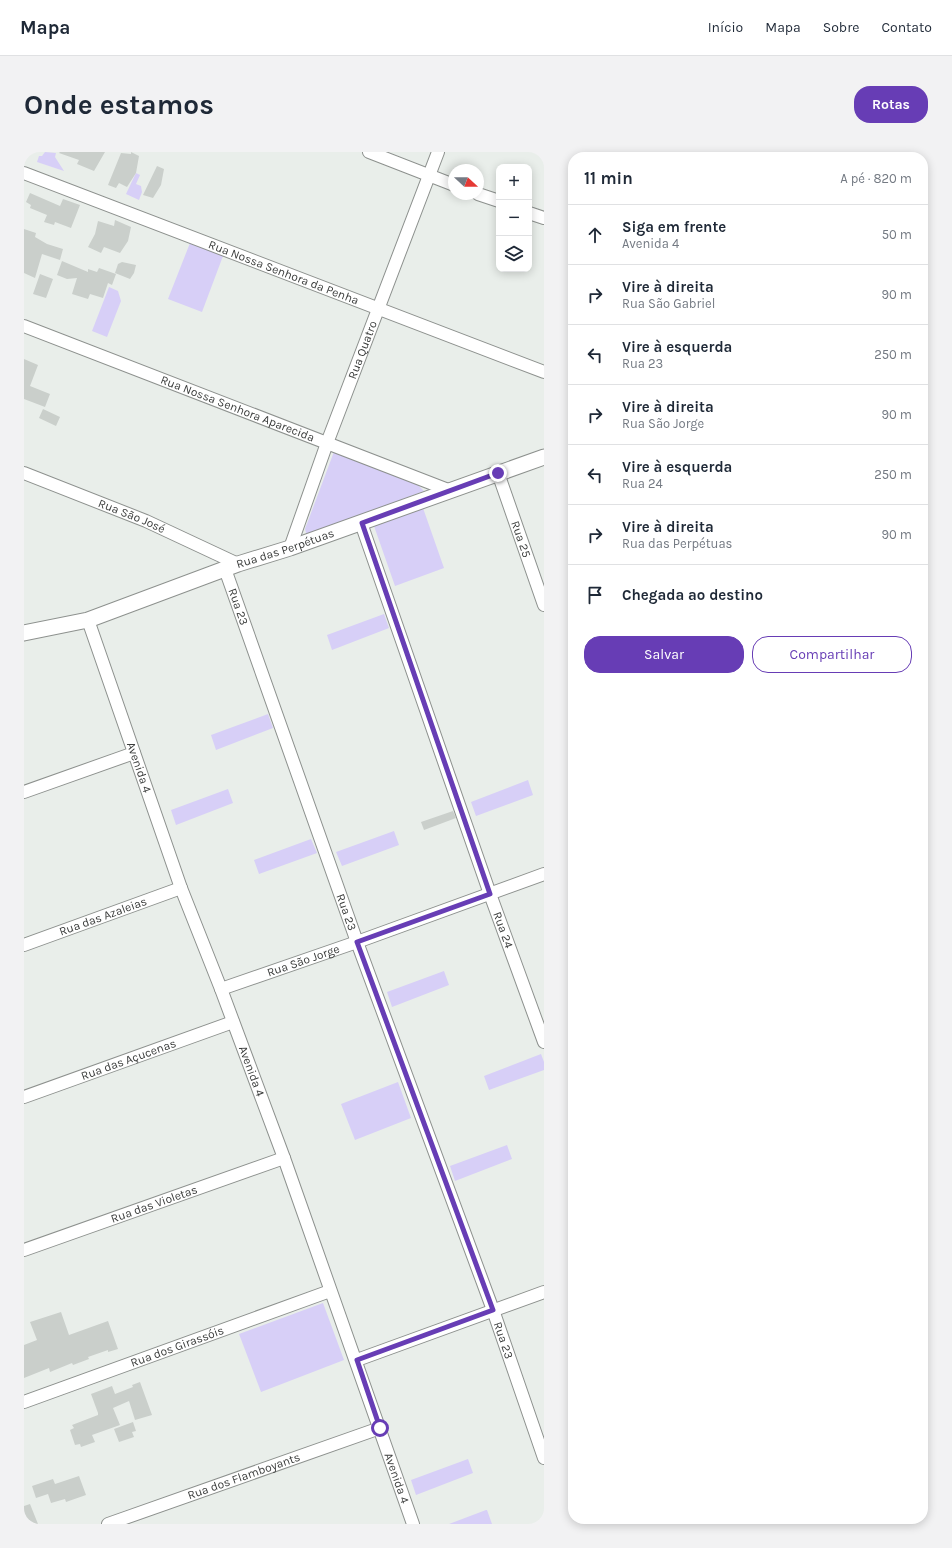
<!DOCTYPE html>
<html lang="pt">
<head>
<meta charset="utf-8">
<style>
	:root { --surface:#fff; --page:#f2f2f3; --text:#1f2937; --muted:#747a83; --line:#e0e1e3; --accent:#673db5 }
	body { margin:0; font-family:Karla,sans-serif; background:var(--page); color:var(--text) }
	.controls { position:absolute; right:12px; top:12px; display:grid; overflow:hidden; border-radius:8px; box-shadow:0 2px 10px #0003 }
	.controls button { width:36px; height:36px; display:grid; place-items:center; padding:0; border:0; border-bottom:1px solid var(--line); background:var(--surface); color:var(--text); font:20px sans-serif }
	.compass { position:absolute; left:424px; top:12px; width:36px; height:36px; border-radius:50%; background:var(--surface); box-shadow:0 2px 10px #0003; rotate:111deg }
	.stop { position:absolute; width:12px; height:12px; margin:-9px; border:3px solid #673db5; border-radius:50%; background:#fff }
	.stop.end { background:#673db5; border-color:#fff; box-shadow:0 1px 4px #0008 }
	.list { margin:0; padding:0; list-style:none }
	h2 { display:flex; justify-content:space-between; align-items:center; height:52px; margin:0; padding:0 16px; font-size:17px }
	h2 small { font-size:13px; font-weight:400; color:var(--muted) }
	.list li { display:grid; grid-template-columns:26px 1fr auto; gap:12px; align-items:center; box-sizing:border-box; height:60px; padding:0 16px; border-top:1px solid var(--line) }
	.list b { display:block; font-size:15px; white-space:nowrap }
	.list p { margin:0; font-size:13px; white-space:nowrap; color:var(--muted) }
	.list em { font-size:13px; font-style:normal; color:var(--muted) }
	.actions { display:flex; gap:8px; padding:12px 16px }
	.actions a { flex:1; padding:9px 0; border:1px solid var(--accent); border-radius:16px; text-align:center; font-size:14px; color:var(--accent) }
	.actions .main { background:var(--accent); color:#fff }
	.icon { flex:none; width:22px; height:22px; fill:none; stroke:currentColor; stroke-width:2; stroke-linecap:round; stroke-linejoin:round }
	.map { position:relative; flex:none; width:520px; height:1372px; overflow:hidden; border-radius:16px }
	header { display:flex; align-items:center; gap:24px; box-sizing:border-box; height:56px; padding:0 20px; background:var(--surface); border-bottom:1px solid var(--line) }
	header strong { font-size:19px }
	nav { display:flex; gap:22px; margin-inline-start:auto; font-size:14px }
	.intro { display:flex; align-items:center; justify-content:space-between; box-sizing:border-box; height:96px; padding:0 24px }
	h1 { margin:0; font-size:28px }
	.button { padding:10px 18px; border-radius:16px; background:var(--accent); color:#fff; font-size:14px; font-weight:700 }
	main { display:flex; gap:24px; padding:0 24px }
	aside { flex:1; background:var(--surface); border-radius:16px; box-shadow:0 2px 10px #0003 }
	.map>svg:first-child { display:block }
	.green { fill:#d7cff7 }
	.building { fill:#cacfcb }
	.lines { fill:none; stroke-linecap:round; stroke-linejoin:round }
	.minor-casing { stroke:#8d918e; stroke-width:14 }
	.tertiary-casing { stroke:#8d918e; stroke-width:17 }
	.minor { stroke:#fff; stroke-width:12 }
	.tertiary { stroke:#fff; stroke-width:15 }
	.route { stroke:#673db5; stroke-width:5 }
	.labels { text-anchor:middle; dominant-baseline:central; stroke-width:3; stroke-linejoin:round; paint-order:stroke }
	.street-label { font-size:12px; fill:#3b3d3c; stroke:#f6fbf7 }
</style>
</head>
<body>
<header>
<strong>Mapa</strong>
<nav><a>Início</a><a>Mapa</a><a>Sobre</a><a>Contato</a></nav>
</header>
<div class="intro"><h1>Onde estamos</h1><a class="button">Rotas</a></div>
<main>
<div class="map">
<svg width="520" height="1372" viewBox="0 0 520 1372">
	<rect width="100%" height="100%" fill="#e9eeea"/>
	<path class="green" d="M21,0l11,1 -1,4 9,14 -27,-9 2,-6h3z
		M112,21l4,2 -4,9 5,2 1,6 -3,8 -13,-6z
		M166,91l33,13 -21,56 -34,-13z
		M85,135l9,4 3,10 -14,36 -15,-6z
		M311,297l82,35 7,7 -117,45 -2,-7z
		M399,356l21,60 -49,18 -21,-60z
		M360,462l5,14 -57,22 -5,-15z
		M244,562l5,14 -57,22 -5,-15z
		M504,628l5,15 -57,21 -5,-14z
		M204,637l5,14 -57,22 -5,-15z
		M370,679l5,14 -57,21 -6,-14z
		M287,687l6,14 -58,21 -5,-14z
		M420,819l5,14 -57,22 -5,-15z
		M517,902l3,8v8l-55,20 -5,-14z
		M374,930l13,36 -56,22 -14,-36z
		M483,993l5,14 -57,22 -5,-15z
		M299,1151l21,57 -83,32 -22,-58z
		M444,1307l5,14 -57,22 -5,-15z
		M463,1358l5,14h-43l37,-14z"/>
	<path class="building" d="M36,0h45l-11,19 -17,-7 2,-4 -20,-7z
		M107,0l8,4 -3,17 -9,14 -8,-4 -3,5 -8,-3 13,-32 10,1z
		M133,14l7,3 -3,16 -8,13 -10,-3z
		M6,41l30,13 3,-7 17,6 -9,23 -16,-6 -1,3 -10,-3 3,-7 -17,-7 1,-3 -5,-3z
		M91,68l16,7 -3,14 -8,12 -16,-6 -3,6 -13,-6 7,-13 3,-13 16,5z
		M0,77l12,4 -1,4 12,7 16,5 -3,11 -18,-6 -7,24 -11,-5z
		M38,109l26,11v-3l9,3 2,-4 17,6 -4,11 -4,-2 -5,15 -13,-4 -2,5 -16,-5 5,-16 -10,1 -10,-4z
		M98,110l14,3 -2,8 -4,6 -15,-6 3,-9z
		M16,122l13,5 -7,19 -13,-4z
		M0,207l14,6 -8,21 20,8 -5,13 -21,-8z
		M19,257l17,8 -4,9 -17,-8z
		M429,659l3,7 -32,12 -3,-8z
		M37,1160l8,23 39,-14 10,28 -10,3v-2l-20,7 1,2 -16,6 -1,-2 -22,9 -1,-4 -25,10v-33l13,-5 -7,-18z
		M116,1230l12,33 -17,5 -6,-19 -16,7 7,17 -28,10 3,7 -14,5 -1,-3 -5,1 -5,-15 4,-2 -2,-3 26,-10v-2l-7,-19 21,-8 3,8 18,-7 -1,-2z
		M109,1270l3,9 -4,1 2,5 -15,5 -5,-13z
		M55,1324l7,19 -20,7 -1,-3 -14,4 -3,-9 -12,4 -4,-12 21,-7 2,5z
		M6,1352l8,20h-14v-18z"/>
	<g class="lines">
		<defs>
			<g id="minor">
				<path d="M345,0l85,33"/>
				<path id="s1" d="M0,21l520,199"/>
				<path d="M454,42l21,7"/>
				<path d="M505,61l15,5"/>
				<path id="s2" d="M0,174l427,165"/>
				<path id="s3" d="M0,321l122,48 92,43"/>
				<path id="s4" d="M474,321l46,132"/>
				<path id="s5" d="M337,371l129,371 54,148"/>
				<path id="s6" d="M266,396l37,-105 111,-291"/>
				<path id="s7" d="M201,417l132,373 136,368 51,148"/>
				<path id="s8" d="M64,468l93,268 40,101 63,169 129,366"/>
				<path d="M0,640l110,-39"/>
				<path id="s9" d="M0,793l157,-57"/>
				<path id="s10" d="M197,837l136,-47 187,-68"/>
				<path id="s11" d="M0,945l209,-75"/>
				<path id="s12" d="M0,1098l260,-92"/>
				<path d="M333,1208l187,-68"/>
				<path id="s13" d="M0,1250l306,-111"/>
				<path id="s14" d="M84,1372l272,-96"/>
			</g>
			<g id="tertiary">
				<path id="s15" d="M0,481l64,-13 150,-56 52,-16 254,-91"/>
			</g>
		</defs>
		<use href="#minor" class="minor-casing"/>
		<use href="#tertiary" class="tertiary-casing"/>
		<use href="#minor" class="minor"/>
		<use href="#tertiary" class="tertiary"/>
	</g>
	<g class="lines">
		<path class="route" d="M356,1276l-23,-68 136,-50 -136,-368 133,-48 -128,-371 136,-50"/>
	</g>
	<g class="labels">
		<g class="street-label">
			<text stroke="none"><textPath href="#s1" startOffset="278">Rua Nossa Senhora da Penha</textPath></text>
			<text stroke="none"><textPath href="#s6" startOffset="211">Rua Quatro</textPath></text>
			<text stroke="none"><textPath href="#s2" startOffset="229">Rua Nossa Senhora Aparecida</textPath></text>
			<text stroke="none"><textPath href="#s3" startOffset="116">Rua São José</textPath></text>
			<text stroke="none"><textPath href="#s4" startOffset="70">Rua 25</textPath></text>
			<text stroke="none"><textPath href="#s15" startOffset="275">Rua das Perpétuas</textPath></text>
			<text stroke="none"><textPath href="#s7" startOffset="40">Rua 23</textPath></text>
			<text stroke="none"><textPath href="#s8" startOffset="156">Avenida 4</textPath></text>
			<text stroke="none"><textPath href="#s7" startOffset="364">Rua 23</textPath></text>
			<text stroke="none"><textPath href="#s9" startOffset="84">Rua das Azaleias</textPath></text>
			<text stroke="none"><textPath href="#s5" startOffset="431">Rua 24</textPath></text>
			<text stroke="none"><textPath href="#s10" startOffset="87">Rua São Jorge</textPath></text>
			<text stroke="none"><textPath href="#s11" startOffset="111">Rua das Açucenas</textPath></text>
			<text stroke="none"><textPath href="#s8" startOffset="480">Avenida 4</textPath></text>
			<text stroke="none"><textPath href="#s12" startOffset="138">Rua das Violetas</textPath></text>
			<text stroke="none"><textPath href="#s7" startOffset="820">Rua 23</textPath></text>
			<text stroke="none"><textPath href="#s13" startOffset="163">Rua dos Girassóis</textPath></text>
			<text stroke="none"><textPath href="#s14" startOffset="144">Rua dos Flamboyants</textPath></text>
			<text stroke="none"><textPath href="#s8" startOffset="912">Avenida 4</textPath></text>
		</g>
	</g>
</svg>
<div class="controls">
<button>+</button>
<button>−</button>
<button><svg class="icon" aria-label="layers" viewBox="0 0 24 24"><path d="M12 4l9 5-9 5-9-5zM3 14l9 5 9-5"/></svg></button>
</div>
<svg class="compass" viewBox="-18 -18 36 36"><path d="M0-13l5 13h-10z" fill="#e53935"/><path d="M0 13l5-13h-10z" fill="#747a83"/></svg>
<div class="stop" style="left:356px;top:1276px"></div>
<div class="stop end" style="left:474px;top:321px"></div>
</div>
<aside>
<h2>11 min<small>A pé · 820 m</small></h2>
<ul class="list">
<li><svg class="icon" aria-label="ahead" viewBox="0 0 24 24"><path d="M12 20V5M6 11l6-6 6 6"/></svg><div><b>Siga em frente</b><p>Avenida 4</p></div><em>50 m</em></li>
<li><svg class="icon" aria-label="right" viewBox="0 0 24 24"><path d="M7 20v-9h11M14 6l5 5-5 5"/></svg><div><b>Vire à direita</b><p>Rua São Gabriel</p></div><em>90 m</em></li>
<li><svg class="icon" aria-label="left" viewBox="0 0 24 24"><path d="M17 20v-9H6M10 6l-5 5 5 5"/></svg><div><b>Vire à esquerda</b><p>Rua 23</p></div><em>250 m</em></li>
<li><svg class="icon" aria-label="right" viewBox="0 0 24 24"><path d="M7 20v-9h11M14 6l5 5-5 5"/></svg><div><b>Vire à direita</b><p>Rua São Jorge</p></div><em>90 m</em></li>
<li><svg class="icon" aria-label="left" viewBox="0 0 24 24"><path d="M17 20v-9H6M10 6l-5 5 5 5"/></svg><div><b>Vire à esquerda</b><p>Rua 24</p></div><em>250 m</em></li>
<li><svg class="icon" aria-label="right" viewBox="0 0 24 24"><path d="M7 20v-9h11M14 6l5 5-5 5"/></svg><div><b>Vire à direita</b><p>Rua das Perpétuas</p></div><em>90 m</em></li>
<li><svg class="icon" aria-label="arrive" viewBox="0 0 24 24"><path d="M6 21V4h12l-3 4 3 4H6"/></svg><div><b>Chegada ao destino</b></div></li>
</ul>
<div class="actions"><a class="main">Salvar</a><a>Compartilhar</a></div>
</aside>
</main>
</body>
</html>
